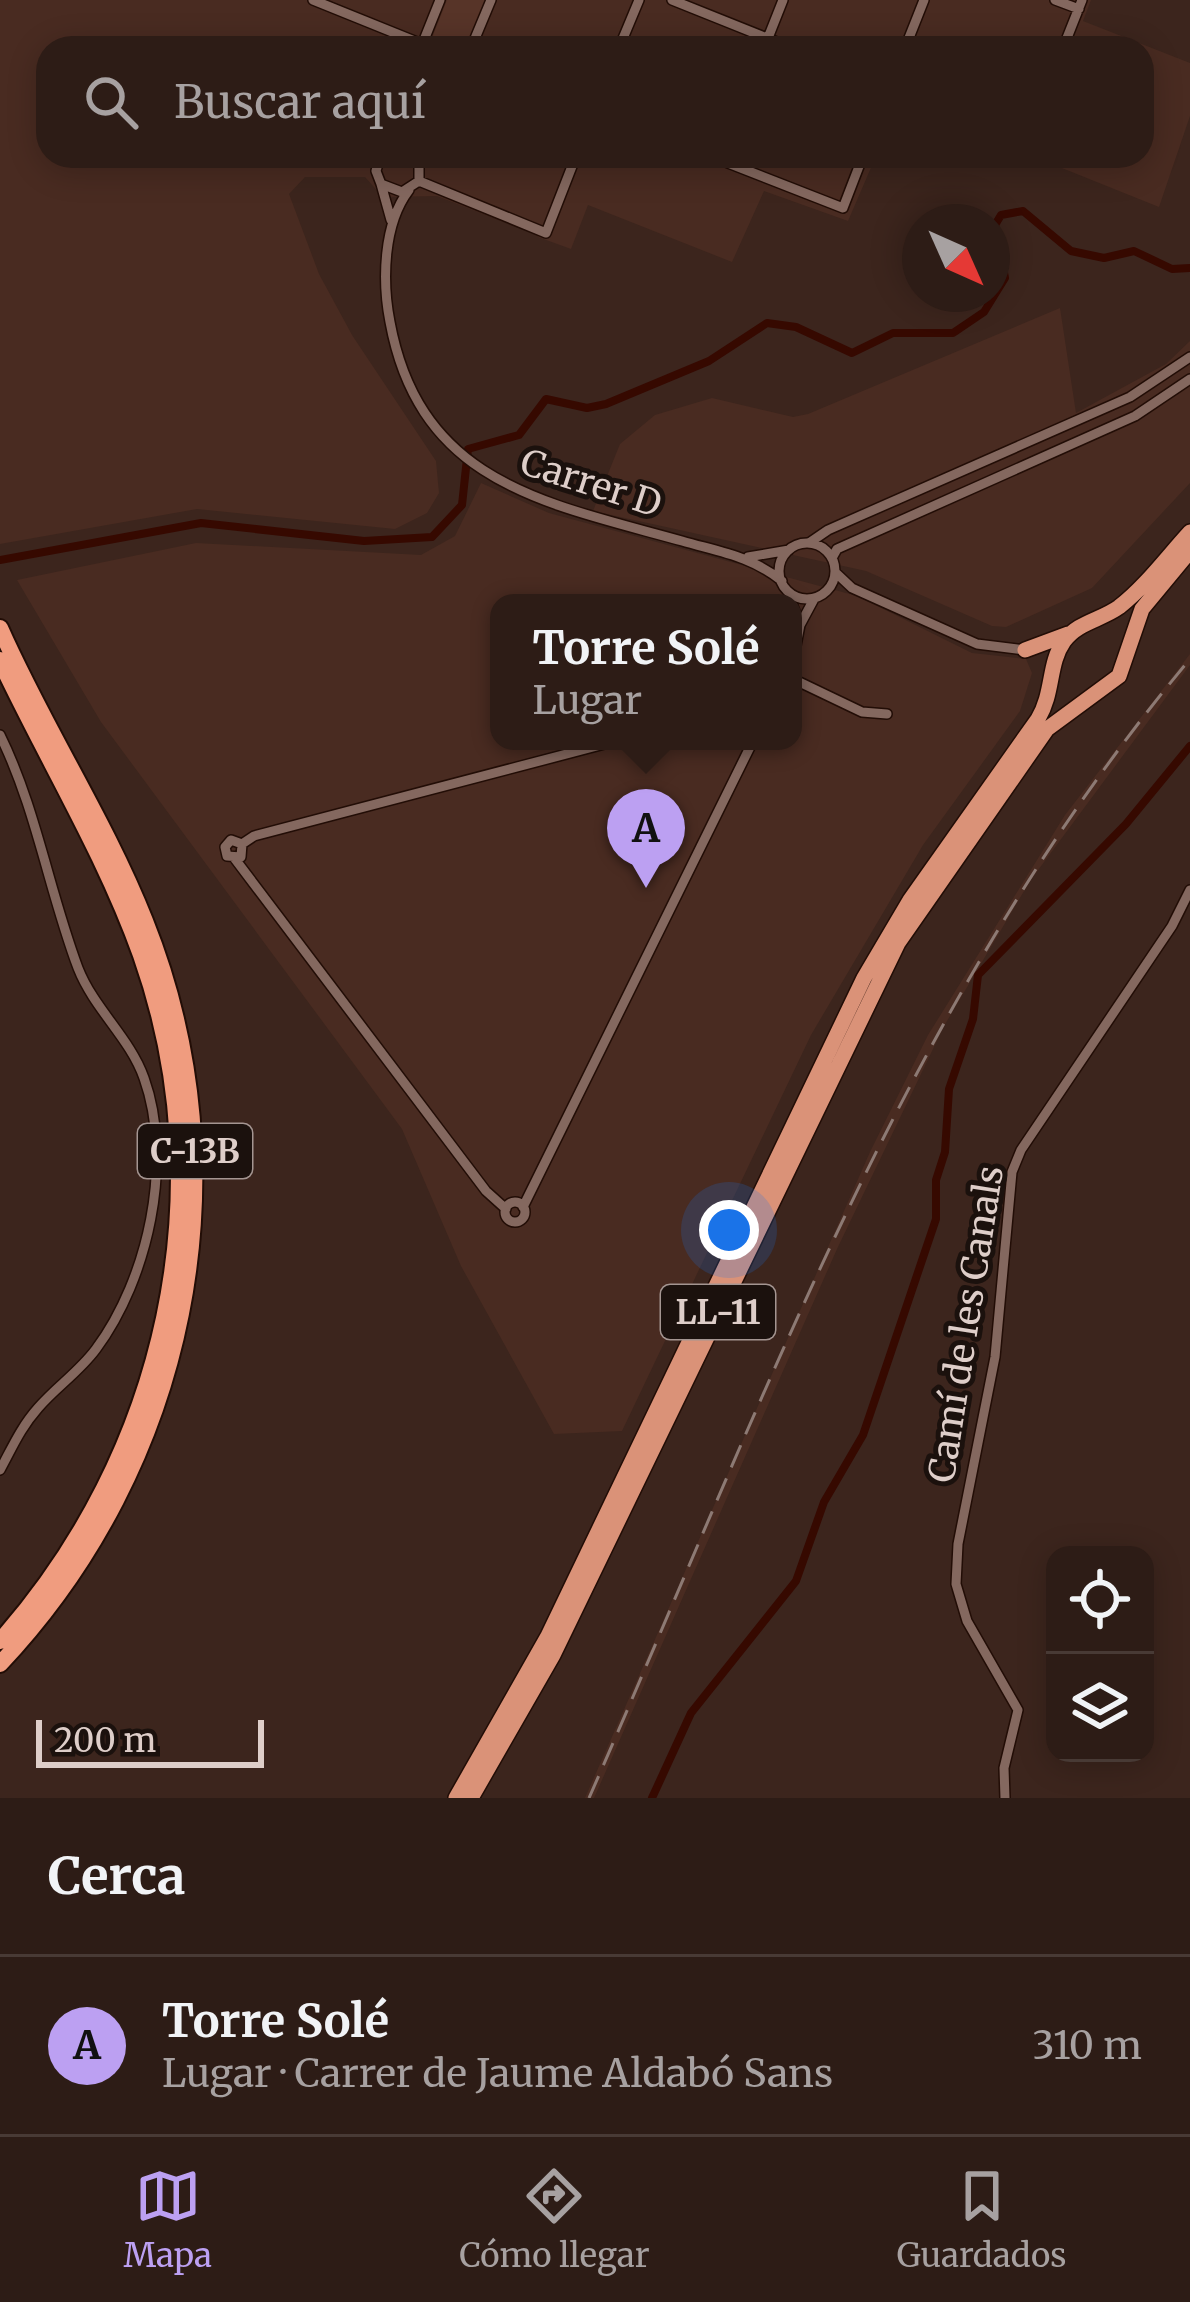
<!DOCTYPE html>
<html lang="es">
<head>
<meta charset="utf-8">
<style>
	:root { --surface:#2d1c16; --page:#392923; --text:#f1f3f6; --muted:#a7a1a1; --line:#483a35; --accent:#bca0f2 }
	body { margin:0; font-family:Merriweather,serif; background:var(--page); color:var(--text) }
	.controls { position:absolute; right:36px; bottom:36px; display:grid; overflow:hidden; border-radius:24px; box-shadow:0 6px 30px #0003 }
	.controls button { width:108px; height:108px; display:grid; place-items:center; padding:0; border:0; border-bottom:3px solid var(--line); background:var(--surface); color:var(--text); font:60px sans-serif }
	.compass { position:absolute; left:902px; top:204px; width:108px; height:108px; border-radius:50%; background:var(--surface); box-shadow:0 6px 30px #0003; rotate:135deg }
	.scale { position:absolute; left:36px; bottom:30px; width:228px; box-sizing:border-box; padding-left:12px; border:6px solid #decec9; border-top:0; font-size:33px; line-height:42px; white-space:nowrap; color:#decec9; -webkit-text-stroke:9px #1b110d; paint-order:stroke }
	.you { position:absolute; left:729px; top:1230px; width:42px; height:42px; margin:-30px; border:9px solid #fff; border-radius:50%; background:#1a73e8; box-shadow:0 0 0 18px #1a73e833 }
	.badge { display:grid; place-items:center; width:78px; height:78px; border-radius:50%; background:var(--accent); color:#111; font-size:39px; font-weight:700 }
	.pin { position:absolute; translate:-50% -99px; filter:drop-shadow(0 3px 6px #0008) }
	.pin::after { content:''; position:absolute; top:63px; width:42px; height:36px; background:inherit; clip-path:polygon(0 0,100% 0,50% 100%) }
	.popup { position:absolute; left:490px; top:594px; width:312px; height:156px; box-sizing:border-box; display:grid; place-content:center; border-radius:24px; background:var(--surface); filter:drop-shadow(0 3px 9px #0005); font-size:39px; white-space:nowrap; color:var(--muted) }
	.popup b { font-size:45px; color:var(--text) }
	.popup::after { content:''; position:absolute; left:50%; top:100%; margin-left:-24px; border:24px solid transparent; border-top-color:var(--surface) }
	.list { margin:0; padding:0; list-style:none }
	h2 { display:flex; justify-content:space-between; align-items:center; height:156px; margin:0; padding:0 48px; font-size:51px }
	h2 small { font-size:39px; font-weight:400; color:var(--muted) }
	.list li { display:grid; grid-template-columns:78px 1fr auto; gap:36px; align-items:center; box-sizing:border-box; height:180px; padding:0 48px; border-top:3px solid var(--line) }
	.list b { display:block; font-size:45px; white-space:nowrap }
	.list p { margin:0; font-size:39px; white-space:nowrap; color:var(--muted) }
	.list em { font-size:39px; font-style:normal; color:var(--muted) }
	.icon { flex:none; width:66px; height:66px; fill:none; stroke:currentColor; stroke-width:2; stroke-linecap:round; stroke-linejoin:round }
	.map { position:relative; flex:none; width:1190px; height:1798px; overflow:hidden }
	.search { position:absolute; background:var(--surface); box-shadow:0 6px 30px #0003; left:36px; right:36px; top:36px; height:132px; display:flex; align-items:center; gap:30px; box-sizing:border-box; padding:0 42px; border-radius:36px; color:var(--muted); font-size:45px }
	.sheet { height:336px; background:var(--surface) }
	nav { display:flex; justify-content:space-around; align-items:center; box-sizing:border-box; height:168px; border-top:3px solid var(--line); background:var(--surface); font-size:33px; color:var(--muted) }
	nav a { display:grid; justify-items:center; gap:6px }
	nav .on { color:var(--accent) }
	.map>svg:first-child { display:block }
	.built { fill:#492b21; fill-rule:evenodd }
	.green { fill:#573428 }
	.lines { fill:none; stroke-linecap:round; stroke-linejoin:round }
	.canal { stroke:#360900; stroke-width:8 }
	.minor-casing { stroke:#220d06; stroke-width:12 }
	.trunk-casing { stroke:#220d06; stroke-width:18 }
	.motorway-casing { stroke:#220d06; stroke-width:20 }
	.minor { stroke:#84685f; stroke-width:9 }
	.trunk { stroke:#da9278; stroke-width:15 }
	.motorway { stroke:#f09c7f; stroke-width:16 }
	.rail { stroke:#8d7a74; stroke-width:3; stroke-dasharray:24 12; stroke-linecap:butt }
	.labels { text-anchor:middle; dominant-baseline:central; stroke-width:10; stroke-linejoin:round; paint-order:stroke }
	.shield { fill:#1b110d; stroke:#a49591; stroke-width:3 }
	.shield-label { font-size:33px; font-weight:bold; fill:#decec9 }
	.street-label { font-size:36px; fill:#decec9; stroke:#1b110d }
</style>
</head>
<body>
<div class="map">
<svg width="1190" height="1798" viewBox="0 0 1190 1798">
	<rect width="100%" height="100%" fill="#3c251d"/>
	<path class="built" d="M0,0h1091l-8,21 107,42v53l-31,91 -127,-51h110v-108h-1094v108h828l-28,65 -84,-30 -32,71 -144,-57 -17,44 -33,-12 -4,-9 -23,-3 -74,-29 -54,1 -18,-20h-60l-16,17 30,80 33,61 84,126 3,32 -12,20 -32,16 -198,-20 -197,35z
		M1060,308l16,105 90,-49 24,-23v142l-98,105 -86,39 -14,-1 -126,-55 -273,-60 27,-67 35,-29 57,-17 81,19 15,-3z
		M481,483l68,30 308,83 115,57 54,6 6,14 -12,38 -97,134 -112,190 -189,396 -68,3 -93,-168 -59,-137 -301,-407 -84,-142 179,-37 225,12 34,-19zM499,603h294v138h-294z
		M1190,654v11l-160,216 -86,145 -107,223 -243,549h-9l285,-646 58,-117 137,-220z"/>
	<path class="green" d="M447,0h38l-19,48h-38z"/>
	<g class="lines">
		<path class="canal" d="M0,560l201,-37 163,18 68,-4 30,-32 6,-56 51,-14 27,-36 41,9 19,-4 103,-43 58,-38 29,4 56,26 41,-20h60l31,-21 21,-34 -10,-53 6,-10 22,-4 48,40 33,7 30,-7 38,18 18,-1
			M652,1798l39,-85 105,-132 28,-79 39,-67 73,-216v-39l9,-28 4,-63 24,-70 5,-44 148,-151 64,-78"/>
		<defs>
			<path id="minor" d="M313,0l109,44
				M672,0l120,48
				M1055,0l24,9
				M422,45l18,-45
				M471,48l20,-48
				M619,48l20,-48
				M764,48l19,-48
				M905,48l19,-48
				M1063,48l19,-48
				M380,156l-4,15 5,13 21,8 17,-11v-25
				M710,156l133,52 20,-52
				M419,181l127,52 30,-77
				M381,184l10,36
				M409,190c-26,34 -27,91 -19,132 30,162 156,181 292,219 38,11 69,15 100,40
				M809,543l19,-13 302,-133 60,-40
				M779 571a28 28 0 1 1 56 0a28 28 0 1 1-56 0Z
				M748,557l41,-7
				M832,558l5,-9 298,-133 55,-37
				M835,572l17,16 125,56 48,6
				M793,606l7,19
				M793,661l7,-36 14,-26
				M793,679l69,33 25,2
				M0,735c36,73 49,156 78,233 16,41 52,70 66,110 30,84 4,201 -48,271 -17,23 -40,38 -58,59 -17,19 -26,40 -38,62
				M242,844l-1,13 -14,-1 -2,-9 6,-7 11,4 12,-8 362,-95
				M235,859l251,332 20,18
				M505 1212a10 10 0 1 1 20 0a10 10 0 1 1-20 0Z
				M523,1207l230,-466
				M1005,1798l-1,-30 14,-58 -51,-89 -11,-37 2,-40 37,-187 17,-185 9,-22 151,-224 18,-36"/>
			<path id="trunk" d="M1025,650l43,-16
				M456,1798l92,-162 316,-658 46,-78 128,-181c16,-27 10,-55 26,-78 14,-19 37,-21 55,-34 27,-21 48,-50 71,-75
				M471,1798l82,-143 345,-712 149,-214 72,-53 23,-67 48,-58"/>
			<path id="motorway" d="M0,628c44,100 105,192 145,293 102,255 42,545 -145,743
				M0,660c46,98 104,192 141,295 84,237 25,500 -141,686"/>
		</defs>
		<use href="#minor" class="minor-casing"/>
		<use href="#trunk" class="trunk-casing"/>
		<use href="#motorway" class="motorway-casing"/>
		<use href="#minor" class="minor"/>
		<use href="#trunk" class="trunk"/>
		<use href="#motorway" class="motorway"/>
		<path class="rail" d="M589,1798c173,-393 322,-806 601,-1139"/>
	</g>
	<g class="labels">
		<g class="shield">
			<rect x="138" y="1124" width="114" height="54" rx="9"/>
			<rect x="661" y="1285" width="114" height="54" rx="9"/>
		</g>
		<g class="shield-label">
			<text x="195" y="1151">C-13B</text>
			<text x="718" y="1312">LL-11</text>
		</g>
		<g class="street-label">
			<text transform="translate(591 483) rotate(18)">Carrer D</text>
			<text transform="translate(966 1324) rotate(-81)">Camí de les Canals</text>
		</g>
	</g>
</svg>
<div class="controls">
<button><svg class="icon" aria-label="locate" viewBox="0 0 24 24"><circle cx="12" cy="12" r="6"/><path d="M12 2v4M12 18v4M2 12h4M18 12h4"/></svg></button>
<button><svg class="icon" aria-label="layers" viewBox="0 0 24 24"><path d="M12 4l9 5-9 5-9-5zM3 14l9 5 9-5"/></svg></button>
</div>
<svg class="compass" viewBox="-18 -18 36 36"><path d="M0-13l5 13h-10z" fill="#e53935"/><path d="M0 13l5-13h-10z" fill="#a7a1a1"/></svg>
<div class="scale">200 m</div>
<div class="you"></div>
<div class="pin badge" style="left:646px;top:888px">A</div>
<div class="popup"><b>Torre Solé</b>Lugar</div>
<div class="search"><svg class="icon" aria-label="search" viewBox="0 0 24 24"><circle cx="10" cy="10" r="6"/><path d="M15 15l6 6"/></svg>Buscar aquí</div>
</div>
<section class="sheet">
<h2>Cerca<small></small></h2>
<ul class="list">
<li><span class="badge">A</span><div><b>Torre Solé</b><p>Lugar · Carrer de Jaume Aldabó Sans</p></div><em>310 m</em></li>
</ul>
</section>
<nav>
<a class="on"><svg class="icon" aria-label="map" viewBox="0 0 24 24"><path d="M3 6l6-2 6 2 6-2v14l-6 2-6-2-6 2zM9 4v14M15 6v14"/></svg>Mapa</a>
<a><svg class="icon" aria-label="directions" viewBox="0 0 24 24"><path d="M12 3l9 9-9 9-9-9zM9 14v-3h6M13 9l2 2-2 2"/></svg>Cómo llegar</a>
<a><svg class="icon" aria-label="saved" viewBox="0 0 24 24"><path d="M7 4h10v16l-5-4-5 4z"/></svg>Guardados</a>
</nav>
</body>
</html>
